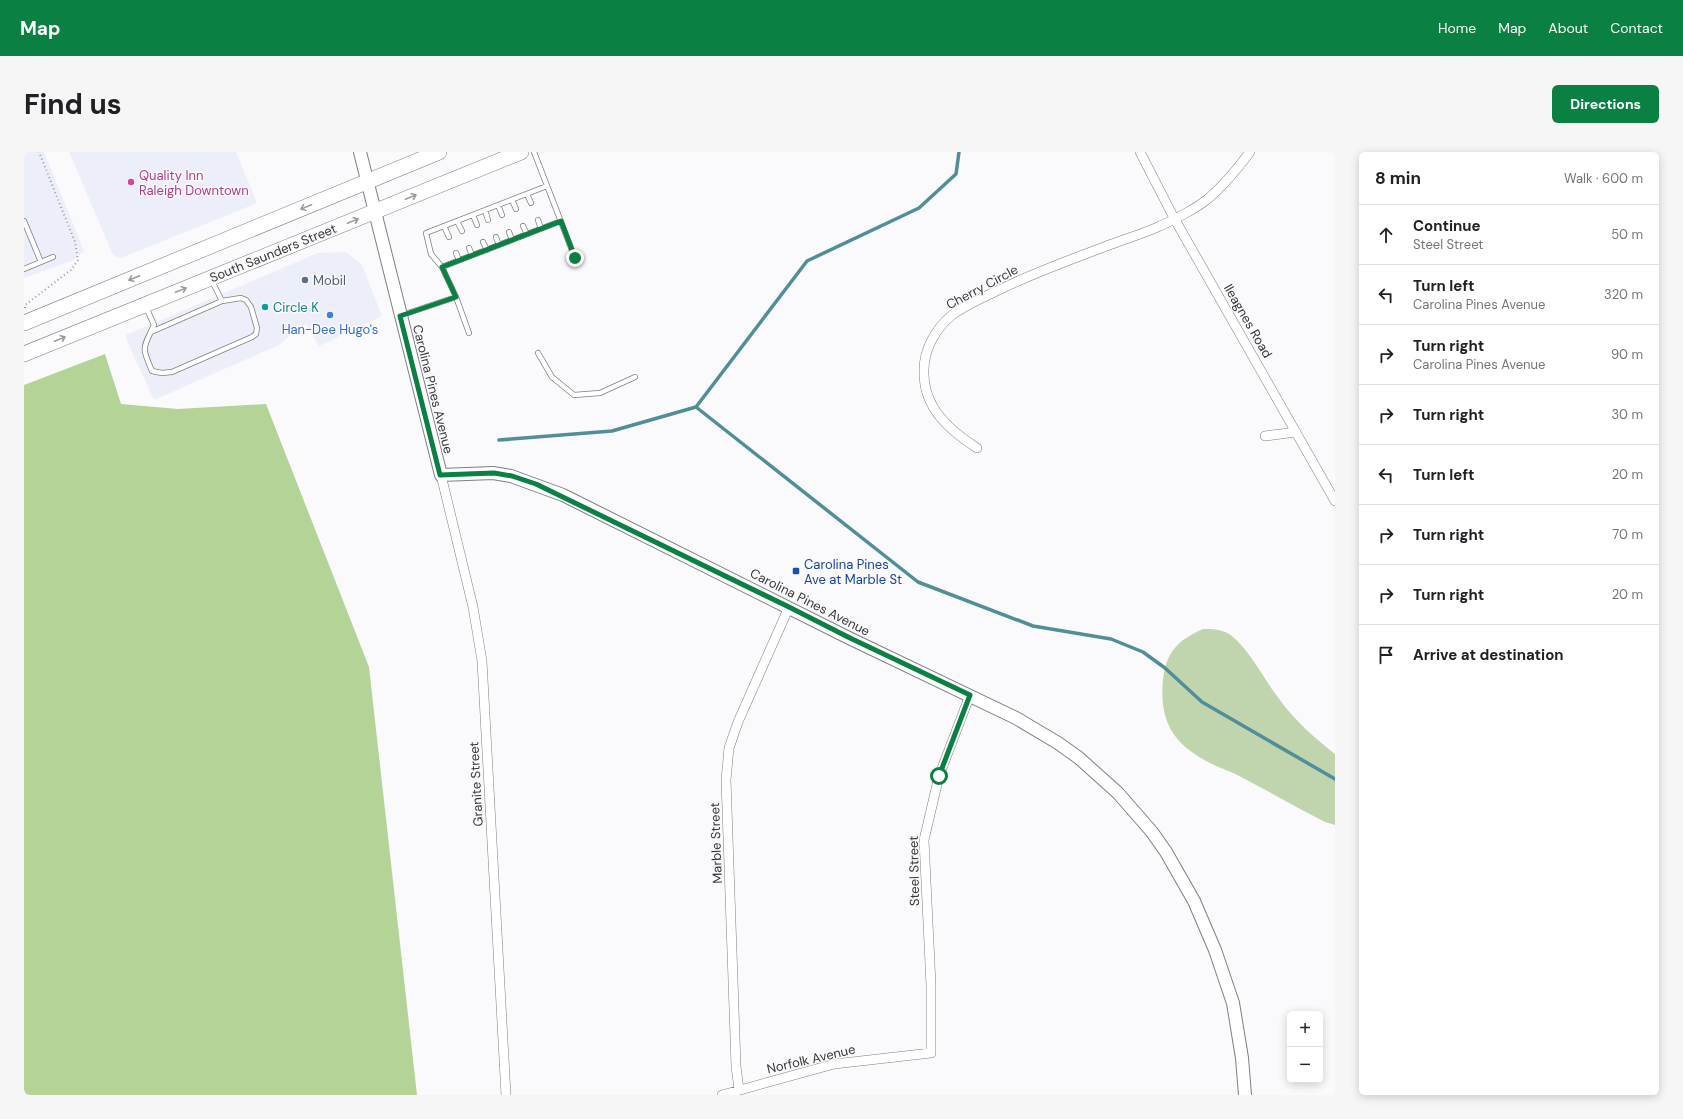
<!DOCTYPE html>
<html lang="en">
<head>
<meta charset="utf-8">
<style>
	:root { --surface:#fff; --page:#f6f6f6; --text:#202124; --muted:#757577; --line:#e0e0e0; --accent:#0b8043 }
	body { margin:0; font-family:"DM Sans",sans-serif; background:var(--page); color:var(--text) }
	.controls { position:absolute; right:12px; bottom:12px; display:grid; overflow:hidden; border-radius:6px; box-shadow:0 2px 10px #0003 }
	.controls button { width:36px; height:36px; display:grid; place-items:center; padding:0; border:0; border-bottom:1px solid var(--line); background:var(--surface); color:var(--text); font:20px sans-serif }
	.stop { position:absolute; width:12px; height:12px; margin:-9px; border:3px solid #0b8043; border-radius:50%; background:#fff }
	.stop.end { background:#0b8043; border-color:#fff; box-shadow:0 1px 4px #0008 }
	.list { margin:0; padding:0; list-style:none }
	h2 { display:flex; justify-content:space-between; align-items:center; height:52px; margin:0; padding:0 16px; font-size:17px }
	h2 small { font-size:13px; font-weight:400; color:var(--muted) }
	.list li { display:grid; grid-template-columns:26px 1fr auto; gap:12px; align-items:center; box-sizing:border-box; height:60px; padding:0 16px; border-top:1px solid var(--line) }
	.list b { display:block; font-size:15px; white-space:nowrap }
	.list p { margin:0; font-size:13px; white-space:nowrap; color:var(--muted) }
	.list em { font-size:13px; font-style:normal; color:var(--muted) }
	.icon { flex:none; width:22px; height:22px; fill:none; stroke:currentColor; stroke-width:2; stroke-linecap:round; stroke-linejoin:round }
	.map { position:relative; flex:none; width:1311px; height:943px; overflow:hidden; border-radius:6px }
	header { display:flex; align-items:center; gap:24px; box-sizing:border-box; height:56px; padding:0 20px; background:var(--accent); color:#fff }
	header strong { font-size:19px }
	nav { display:flex; gap:22px; margin-inline-start:auto; font-size:14px }
	.intro { display:flex; align-items:center; justify-content:space-between; box-sizing:border-box; height:96px; padding:0 24px }
	h1 { margin:0; font-size:28px }
	.button { padding:10px 18px; border-radius:6px; background:var(--accent); color:#fff; font-size:14px; font-weight:700 }
	main { display:flex; gap:24px; padding:0 24px }
	aside { flex:1; background:var(--surface); border-radius:6px; box-shadow:0 2px 10px #0003 }
	.map>svg:first-child { display:block }
	.built { fill:#eceff9 }
	.green { fill:#c0d5ae }
	.forest { fill:#b4d497 }
	.lines { fill:none; stroke-linecap:round; stroke-linejoin:round }
	.stream { stroke:#508e9a; stroke-width:3.5 }
	.service-casing { stroke:#7e7f81; stroke-width:6 }
	.minor-casing { stroke:#7e7f81; stroke-width:10 }
	.tertiary-casing { stroke:#7e7f81; stroke-width:14 }
	.trunk-casing { stroke:#7e7f81; stroke-width:16 }
	.path { stroke:#9c9c9e; stroke-width:2; stroke-dasharray:1 3; stroke-linecap:butt }
	.service { stroke:#fff; stroke-width:4.5 }
	.minor { stroke:#fff; stroke-width:9 }
	.tertiary { stroke:#fff; stroke-width:12 }
	.trunk { stroke:#fff; stroke-width:15 }
	.oneway { stroke:#9b9b9c }
	.route { stroke:#0b8043; stroke-width:5 }
	.hotel-dot { fill:#d1479c; stroke:#fafafd; stroke-width:1.5 }
	.service-dot { fill:#5c6f8a; stroke:#fafafd; stroke-width:1.5 }
	.culture-dot { fill:#0f9aa8; stroke:#fafafd; stroke-width:1.5 }
	.shop-dot { fill:#3f7fe0; stroke:#fafafd; stroke-width:1.5 }
	.transit-dot { fill:#1a4fb4; stroke:#fafafd; stroke-width:1.5 }
	.labels { text-anchor:middle; dominant-baseline:central; stroke-width:3; stroke-linejoin:round; paint-order:stroke }
	.hotel-label { font-size:13px; fill:#b23c85; stroke:#fafafd; text-anchor:start }
	.street-label { font-size:13px; fill:#373738; stroke:#fafafd }
	.service-label { font-size:13px; fill:#4e5e75; stroke:#fafafd; text-anchor:start }
	.culture-label { font-size:13px; fill:#0d838f; stroke:#fafafd; text-anchor:start }
	.shop-label { font-size:13px; fill:#366cbe; stroke:#fafafd }
	.transit-label { font-size:13px; fill:#164399; stroke:#fafafd; text-anchor:start }
</style>
</head>
<body>
<header>
<strong>Map</strong>
<nav><a>Home</a><a>Map</a><a>About</a><a>Contact</a></nav>
</header>
<div class="intro"><h1>Find us</h1><a class="button">Directions</a></div>
<main>
<div class="map">
<svg width="1311" height="943" viewBox="0 0 1311 943">
	<rect width="100%" height="100%" fill="#fafafd"/>
	<path class="built" d="M0,0h20l40,99 -12,10 -48,17z
		M45,0h167l21,51 -136,55 -8,-3z
		M322,100l16,13 20,51 -63,30 -13,-22 -9,5 -18,16 -125,55 -27,-59 -1,-6 192,-82z"/>
	<path class="green" d="M1179,477c10,0 20,0 29,7 20,17 32,44 48,64 15,21 35,38 55,54v71l-10,-3c-28,-14 -55,-30 -82,-44 -10,-6 -21,-9 -31,-14 -38,-19 -53,-41 -49,-84 3,-28 15,-40 40,-51z"/>
	<path class="forest" d="M81,202l16,50 57,5 88,-5 103,263 48,428h-393v-710z"/>
	<g class="lines">
		<path class="stream" d="M672,255l222,175 115,44 78,13 32,13 22,16 37,34 133,77
			M475,288l113,-9 84,-24 111,-146 112,-53 37,-34 3,-22"/>
		<defs>
			<path id="service" d="M510,0l41,106
				M503,42l4,9
				M488,48l4,9
				M474,53l4,10
				M461,58l3,10
				M449,63l4,10
				M514,68l3,9
				M0,69l17,41
				M433,69l5,10
				M420,74l5,11
				M499,74l4,8
				M485,80l3,8
				M472,85l3,8
				M459,90l4,8
				M445,96l3,7
				M432,101l3,7
				M418,115l-11,-13 -5,-21 121,-47
				M0,117l29,-12
				M188,129l10,20
				M432,145l13,36
				M122,155l8,18c-11,24 -13,21 -2,46l10,2 10,-1 80,-35 4,-3 1,-6 -6,-21 -5,-7 -5,-2 -19,3 -71,31
				M378,163l54,-18 -14,-30 119,-46
				M514,201l14,24 22,18 26,-2 35,-16"/>
			<path id="minor" d="M1116,0l34,66 161,283
				M1241,284l31,-4
				M953,296c-28,-18 -53,-40 -53,-75 -1,-22 11,-44 28,-58 15,-11 34,-19 51,-27 35,-17 72,-30 109,-44 16,-6 33,-11 48,-18 14,-6 39,-19 50,-29 15,-13 28,-29 40,-45
				M417,323l32,132 9,54 24,434
				M715,938l-3,-24 -10,-286 3,-32 9,-26 51,-115
				M698,943l112,-31 97,-11v-68l-7,-145 15,-64 31,-81"/>
			<path id="tertiary" d="M336,0l81,323 52,-2 18,3 52,19 286,143 167,80 42,25 21,15 39,35 34,39 14,20 28,49 21,49 18,53 9,55 3,37"/>
			<path id="trunk" d="M0,171l415,-171
				M0,202l497,-202"/>
		</defs>
		<use href="#service" class="service-casing"/>
		<use href="#minor" class="minor-casing"/>
		<use href="#tertiary" class="tertiary-casing"/>
		<use href="#trunk" class="trunk-casing"/>
		<path class="path" d="M1,156v-3l46,-35 7,-10 -3,-18 -36,-90"/>
		<use href="#service" class="service"/>
		<use href="#minor" class="minor"/>
		<use href="#tertiary" class="tertiary"/>
		<use href="#trunk" class="trunk"/>
	</g>
	<defs><path id="oneway-shaft" d="M-6 0H5M1.5-3L5.5 0L1.5 3" fill="none" stroke-width="1.6" stroke-linecap="round" stroke-linejoin="round"/></defs>
	<g class="oneway">
		<use href="#oneway-shaft" transform="translate(387 45) rotate(-22)"/>
		<use href="#oneway-shaft" transform="translate(282 55) rotate(158)"/>
		<use href="#oneway-shaft" transform="translate(329 69) rotate(-22)"/>
		<use href="#oneway-shaft" transform="translate(110 126) rotate(157)"/>
		<use href="#oneway-shaft" transform="translate(157 138) rotate(-22)"/>
		<use href="#oneway-shaft" transform="translate(36 187) rotate(-22)"/>
	</g>
	<g class="lines">
		<path class="route" d="M551,106l-14,-37 -119,46 14,30 -56,19 40,159 54,-2 18,3 24,8 253,123 61,31 120,57 -31,81"/>
	</g>
	<circle class="hotel-dot" cx="107" cy="30" r="4"/>
	<circle class="service-dot" cx="281" cy="128" r="4"/>
	<circle class="culture-dot" cx="241" cy="155" r="4"/>
	<circle class="shop-dot" cx="306" cy="163" r="4"/>
	<rect class="transit-dot" x="768" y="415" width="8" height="8" rx="2"/>
	<g class="labels">
		<g class="hotel-label">
			<text x="115" y="23">Quality Inn<tspan x="115" dy="15">Raleigh Downtown</tspan></text>
		</g>
		<g class="street-label">
			<text transform="translate(249 101) rotate(-22)">South Saunders Street</text>
			<text transform="translate(958 135) rotate(-28)">Cherry Circle</text>
			<text transform="translate(1224 169) rotate(60)">Ileagnes Road</text>
			<text transform="translate(409 237) rotate(76)">Carolina Pines Avenue</text>
			<text transform="translate(786 450) rotate(27)">Carolina Pines Avenue</text>
			<text transform="translate(452 632) rotate(-93)">Granite Street</text>
			<text transform="translate(692 691) rotate(-92)">Marble Street</text>
			<text transform="translate(890 719) rotate(-91)">Steel Street</text>
			<text transform="translate(787 907) rotate(-13)">Norfolk Avenue</text>
		</g>
		<g class="service-label">
			<text x="289" y="128">Mobil</text>
		</g>
		<g class="culture-label">
			<text x="249" y="155">Circle K</text>
		</g>
		<g class="shop-label">
			<text x="306" y="177">Han-Dee Hugo's</text>
		</g>
		<g class="transit-label">
			<text x="780" y="412">Carolina Pines<tspan x="780" dy="15">Ave at Marble St</tspan></text>
		</g>
	</g>
</svg>
<div class="controls">
<button>+</button>
<button>−</button>
</div>
<div class="stop" style="left:915px;top:624px"></div>
<div class="stop end" style="left:551px;top:106px"></div>
</div>
<aside>
<h2>8 min<small>Walk · 600 m</small></h2>
<ul class="list">
<li><svg class="icon" aria-label="ahead" viewBox="0 0 24 24"><path d="M12 20V5M6 11l6-6 6 6"/></svg><div><b>Continue</b><p>Steel Street</p></div><em>50 m</em></li>
<li><svg class="icon" aria-label="left" viewBox="0 0 24 24"><path d="M17 20v-9H6M10 6l-5 5 5 5"/></svg><div><b>Turn left</b><p>Carolina Pines Avenue</p></div><em>320 m</em></li>
<li><svg class="icon" aria-label="right" viewBox="0 0 24 24"><path d="M7 20v-9h11M14 6l5 5-5 5"/></svg><div><b>Turn right</b><p>Carolina Pines Avenue</p></div><em>90 m</em></li>
<li><svg class="icon" aria-label="right" viewBox="0 0 24 24"><path d="M7 20v-9h11M14 6l5 5-5 5"/></svg><div><b>Turn right</b></div><em>30 m</em></li>
<li><svg class="icon" aria-label="left" viewBox="0 0 24 24"><path d="M17 20v-9H6M10 6l-5 5 5 5"/></svg><div><b>Turn left</b></div><em>20 m</em></li>
<li><svg class="icon" aria-label="right" viewBox="0 0 24 24"><path d="M7 20v-9h11M14 6l5 5-5 5"/></svg><div><b>Turn right</b></div><em>70 m</em></li>
<li><svg class="icon" aria-label="right" viewBox="0 0 24 24"><path d="M7 20v-9h11M14 6l5 5-5 5"/></svg><div><b>Turn right</b></div><em>20 m</em></li>
<li><svg class="icon" aria-label="arrive" viewBox="0 0 24 24"><path d="M6 21V4h12l-3 4 3 4H6"/></svg><div><b>Arrive at destination</b></div></li>
</ul>
</aside>
</main>
</body>
</html>
